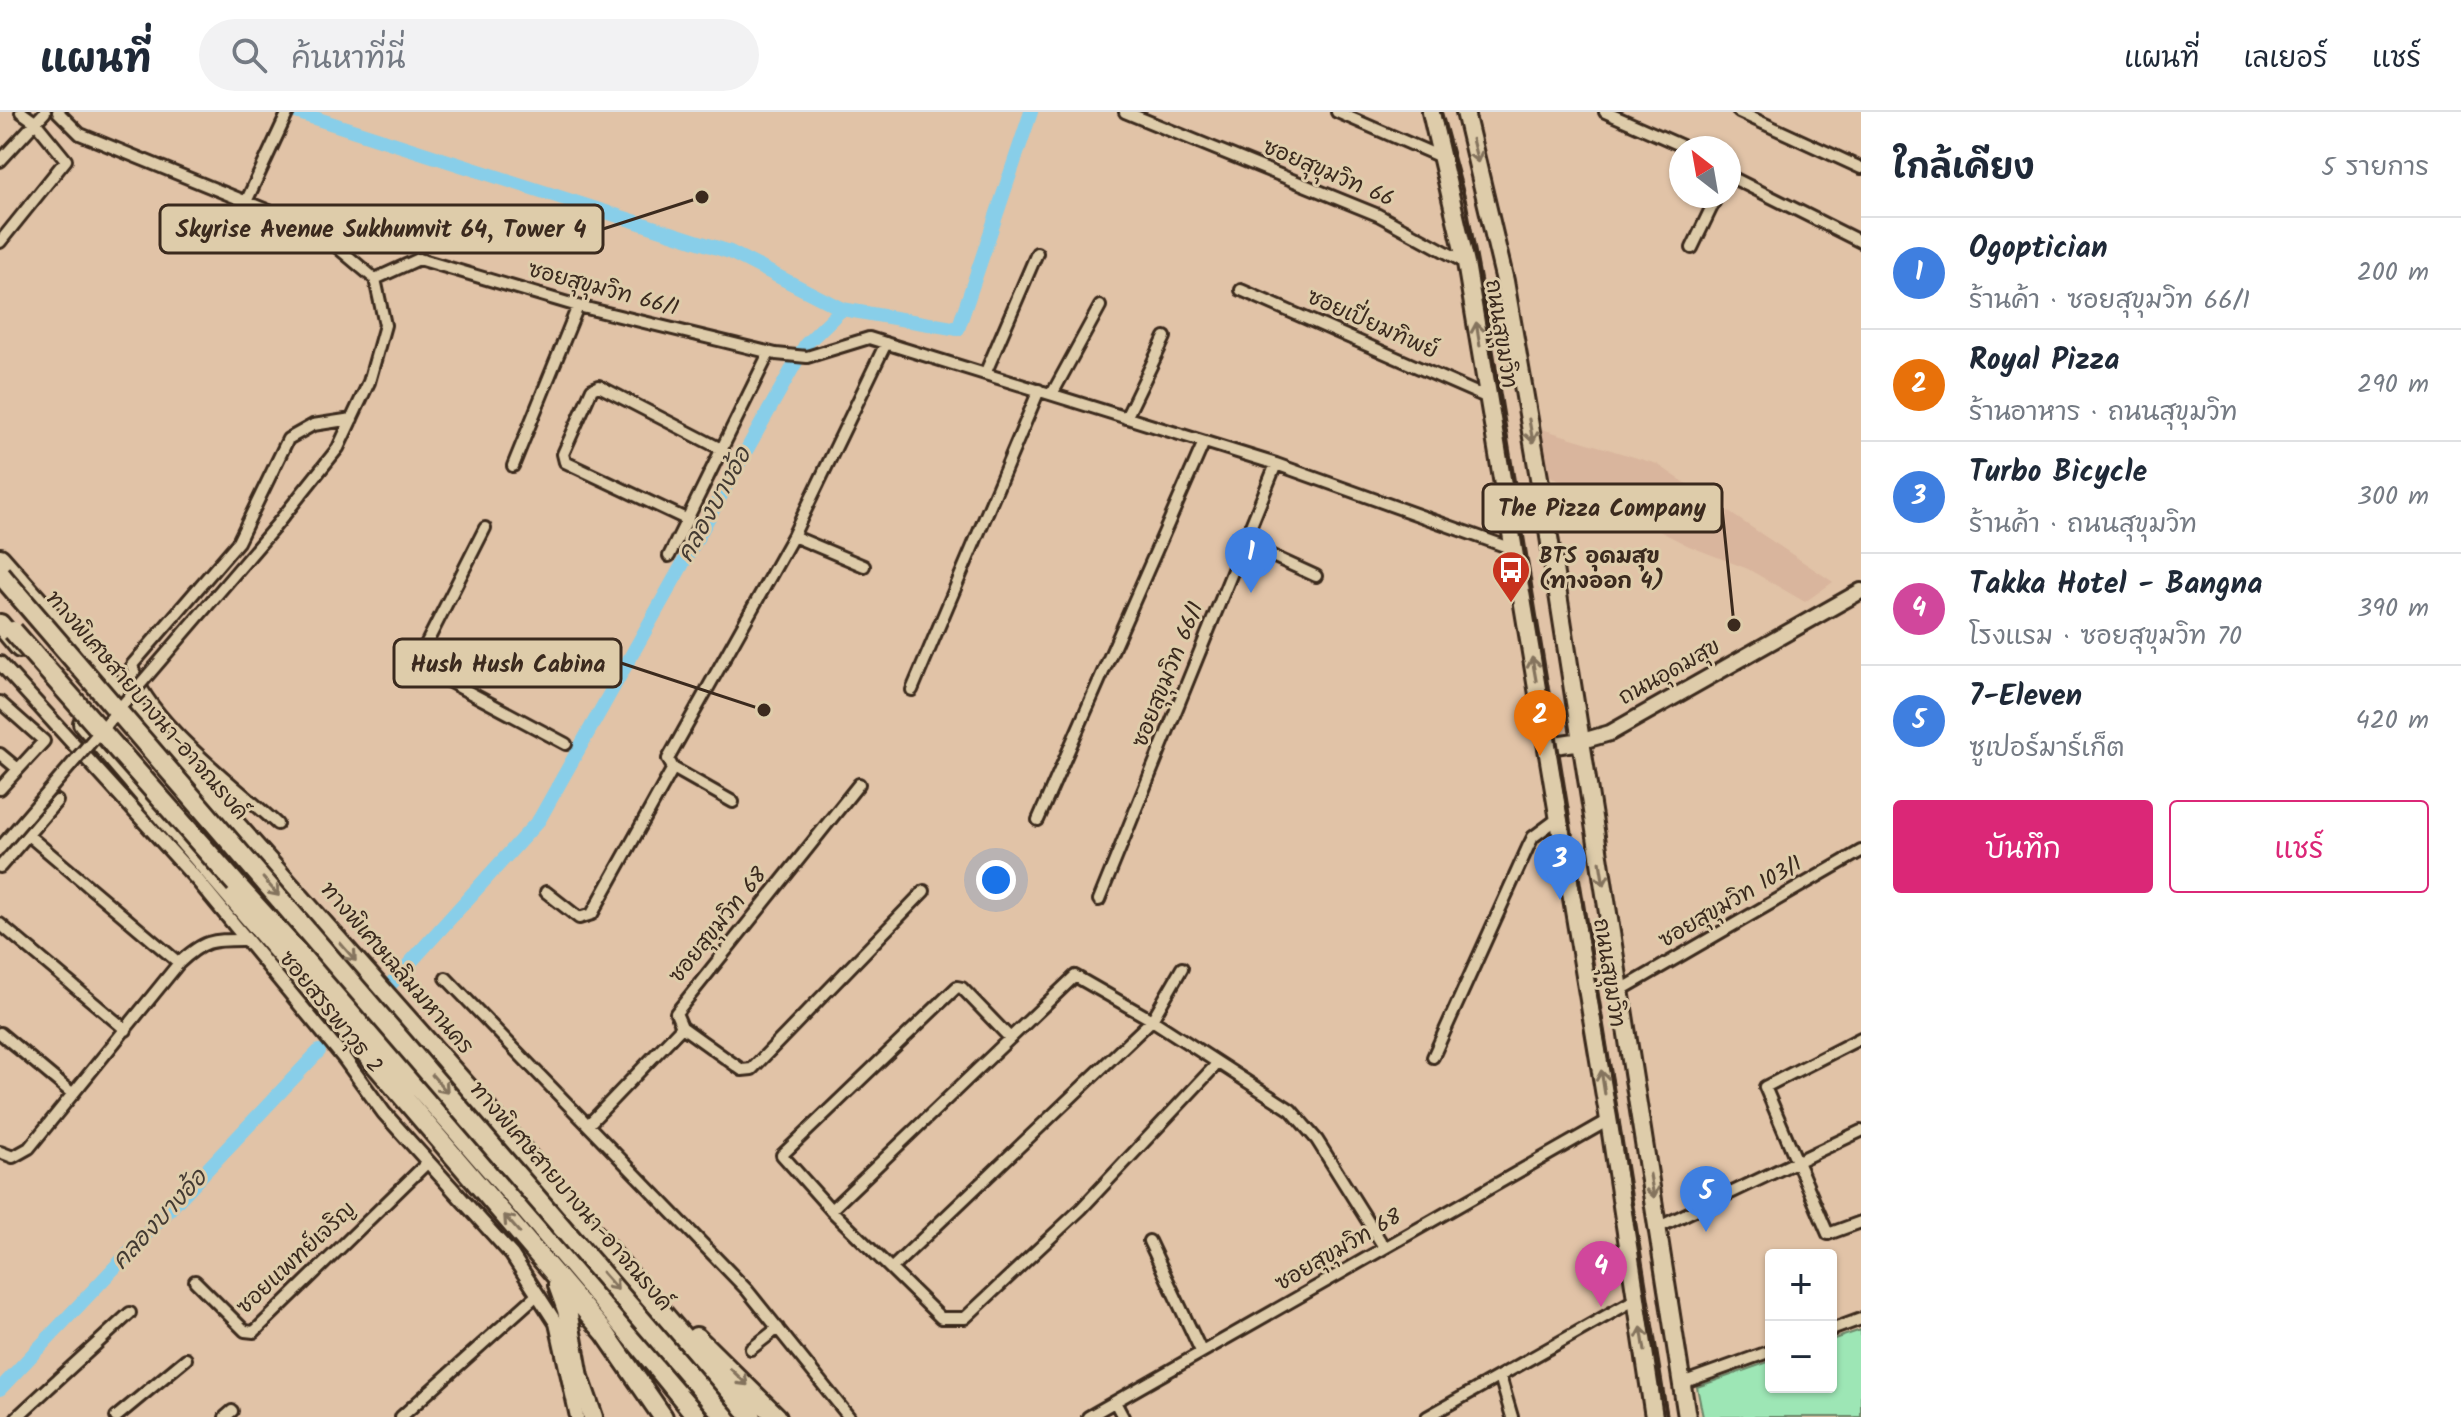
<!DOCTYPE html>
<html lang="th">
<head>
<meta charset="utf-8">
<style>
	:root { --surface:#fff; --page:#f2f2f3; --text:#1f2937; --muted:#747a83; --line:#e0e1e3; --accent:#db2777 }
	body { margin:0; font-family:Kalam,"Playpen Sans Thai",sans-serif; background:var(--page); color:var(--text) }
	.controls { position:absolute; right:24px; bottom:24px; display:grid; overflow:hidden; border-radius:8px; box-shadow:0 2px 6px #0004 }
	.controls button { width:72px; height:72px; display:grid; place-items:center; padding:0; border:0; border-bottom:2px solid var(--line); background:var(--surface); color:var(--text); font:40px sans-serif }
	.compass { position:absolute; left:1669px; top:24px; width:72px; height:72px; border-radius:50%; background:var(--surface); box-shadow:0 2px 6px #0004; rotate:329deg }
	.you { position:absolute; left:996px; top:768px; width:28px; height:28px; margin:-20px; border:6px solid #fff; border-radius:50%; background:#1a73e8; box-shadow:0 0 0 12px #1a73e833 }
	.badge { display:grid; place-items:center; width:52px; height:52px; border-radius:50%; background:var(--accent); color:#fff; font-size:26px; font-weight:700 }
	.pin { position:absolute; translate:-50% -66px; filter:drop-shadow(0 2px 4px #0008) }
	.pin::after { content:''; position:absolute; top:42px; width:28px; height:24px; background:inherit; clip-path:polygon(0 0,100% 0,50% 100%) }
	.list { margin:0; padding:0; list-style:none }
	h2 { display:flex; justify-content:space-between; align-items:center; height:104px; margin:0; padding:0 32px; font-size:34px }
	h2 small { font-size:26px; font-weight:400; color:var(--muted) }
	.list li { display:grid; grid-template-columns:52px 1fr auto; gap:24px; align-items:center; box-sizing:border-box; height:112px; padding:0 32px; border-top:2px solid var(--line) }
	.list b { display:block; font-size:30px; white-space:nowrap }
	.list p { margin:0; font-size:26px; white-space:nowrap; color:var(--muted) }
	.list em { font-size:26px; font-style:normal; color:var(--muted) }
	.actions { display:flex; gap:16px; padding:24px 32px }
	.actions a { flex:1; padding:18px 0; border:2px solid var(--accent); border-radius:8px; text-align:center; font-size:28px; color:var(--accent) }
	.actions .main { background:var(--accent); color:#fff }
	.icon { flex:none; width:44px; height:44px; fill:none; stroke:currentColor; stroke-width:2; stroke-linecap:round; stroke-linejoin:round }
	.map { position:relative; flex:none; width:1861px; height:1305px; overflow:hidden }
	header { display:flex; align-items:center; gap:48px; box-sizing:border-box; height:112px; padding:0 40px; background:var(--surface); border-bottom:2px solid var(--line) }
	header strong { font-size:38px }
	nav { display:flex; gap:44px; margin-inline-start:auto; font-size:28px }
	.search { width:560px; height:72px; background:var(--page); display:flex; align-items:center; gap:20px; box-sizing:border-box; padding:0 28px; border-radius:44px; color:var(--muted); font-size:30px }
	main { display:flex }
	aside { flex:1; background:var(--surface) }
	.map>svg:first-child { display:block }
	.built { fill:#d9b59d }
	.green { fill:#9de6b5; stroke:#6c886a; stroke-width:2 }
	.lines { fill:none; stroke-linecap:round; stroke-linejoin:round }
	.canal { stroke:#88cee9; stroke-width:14 }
	.minor-casing { stroke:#3b2a1e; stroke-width:16 }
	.tertiary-casing { stroke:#3b2a1e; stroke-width:18 }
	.secondary-casing { stroke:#3b2a1e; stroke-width:20 }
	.primary-casing { stroke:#3b2a1e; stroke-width:22 }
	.motorway-casing { stroke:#3b2a1e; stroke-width:24 }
	.minor { stroke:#deccaa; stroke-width:10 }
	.tertiary { stroke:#deccaa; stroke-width:12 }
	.secondary { stroke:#deccaa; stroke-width:14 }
	.primary { stroke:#deccaa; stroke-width:16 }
	.motorway { stroke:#deccaa; stroke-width:18 }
	.rail { stroke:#3b2a1e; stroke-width:4 }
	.minor-bridge-casing { stroke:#3b2a1e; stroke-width:16; stroke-linecap:butt }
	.motorway-bridge-casing { stroke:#3b2a1e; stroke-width:24; stroke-linecap:butt }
	.minor-bridge { stroke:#deccaa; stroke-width:10 }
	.motorway-bridge { stroke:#deccaa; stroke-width:18 }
	.oneway { stroke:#84735d }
	.labels { text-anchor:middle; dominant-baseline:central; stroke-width:6; stroke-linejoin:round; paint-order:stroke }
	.street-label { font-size:22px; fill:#3b2a1e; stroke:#deccaa }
	.poi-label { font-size:22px; font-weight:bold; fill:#3b2a1e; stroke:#deccaa; text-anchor:start }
	.water-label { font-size:24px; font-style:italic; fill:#433a32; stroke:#deccaa }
	.leader { fill:none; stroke:#3b2a1e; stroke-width:3 }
	.callout-dot { fill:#3b2a1e; stroke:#deccaa; stroke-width:3 }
	.callout { fill:#deccaa; stroke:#3b2a1e; stroke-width:3 }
	.callout-label { font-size:24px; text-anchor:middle; font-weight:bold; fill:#3b2a1e }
</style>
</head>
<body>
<header>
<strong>แผนที่</strong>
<div class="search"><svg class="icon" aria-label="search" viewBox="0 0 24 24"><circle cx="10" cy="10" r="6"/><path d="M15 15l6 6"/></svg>ค้นหาที่นี่</div>
<nav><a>แผนที่</a><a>เลเยอร์</a><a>แชร์</a></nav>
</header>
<main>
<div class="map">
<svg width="1861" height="1305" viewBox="0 0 1861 1305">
	<rect width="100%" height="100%" fill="#e1c3a7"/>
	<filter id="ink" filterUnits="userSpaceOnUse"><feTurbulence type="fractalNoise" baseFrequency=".0125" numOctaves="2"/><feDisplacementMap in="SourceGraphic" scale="16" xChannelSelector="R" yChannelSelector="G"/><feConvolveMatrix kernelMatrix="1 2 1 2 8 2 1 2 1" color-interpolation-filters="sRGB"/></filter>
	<g filter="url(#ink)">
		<path class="built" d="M1542,317l115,35 176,118 -28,20 -57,-33 -59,-23 -141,-71z"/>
		<path class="green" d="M1861,1218v87h-158l-6,-30 74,-26v26h60v-47z"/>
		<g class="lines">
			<path class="canal" d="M296,0l434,140 112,57
				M390,873l149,-165 267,-476 36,-35 116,20 73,-217
				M0,1277l319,-338"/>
			<defs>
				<path id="minor" d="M58,0l22,22 238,97 57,48
					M1125,0l253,103 88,48
					M1337,0l106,46
					M1605,0l82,36
					M1739,0l122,56
					M0,49l45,-49
					M1729,64l132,66
					M246,90l42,-90
					M0,130l66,-82 -31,-38 -14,-10
					M1692,136l25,-52
					M375,167l44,-20 159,47 198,48 31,3 62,-19 407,126 237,85
					M1241,178l247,108
					M985,262l52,-121
					M1052,282l48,-88
					M1126,306l39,-81
					M513,354l65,-160
					M688,408l-123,-58 -2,-8 29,-65 7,-3 124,64
					M274,416l64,-80 31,-66 16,-57 -10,-46
					M485,416l-69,136 150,80
					M793,424l71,30
					M1244,431l72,33
					M669,444l100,-203
					M912,578l127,-300
					M0,590l44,39 -44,48
					M0,642l18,15
					M733,690l-60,-34 -5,-9 125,-223 93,-193
					M1038,708l166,-378
					M277,712c-41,-38 -132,-105 -145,-159l106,-123 50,-103 25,-14 39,-6
					M28,723l151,128
					M0,755l57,-66
					M546,780l33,26 13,-4 81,-146
					M1099,788l177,-436
					M0,812l126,106
					M446,866l301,312 102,127
					M1621,878l240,-139
					M682,915l60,43 10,-1 172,-178
					M0,921l73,61
					M1010,926l-48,-50 -5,-1 -175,168 49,55 110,108h24l116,-109 136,-145
					M1861,926l-96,49 63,147 33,-12
					M1433,945l95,-210 5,-10 27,-20
					M588,1013l94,-98 -6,-14 183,-229
					M0,1040l13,5 16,-9 150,-185c26,-24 33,-23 67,-23
					M831,1098l244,-234 77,44 139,90 26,30 67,107
					M1659,1115l202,-96
					M1149,1129l52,110
					M893,1155l259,-247 30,-52
					M195,1169l50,50 9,1 173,-169
					M1831,1218l30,-11
					M751,1237l27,-21
					M1500,1264l12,41
					M1682,1271l89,-32
					M1115,1290l8,15
					M17,1305l113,-104
					M116,1305l70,-58
					M225,1305l7,-6
					M401,1305l137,-123
					M1088,1305l521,-297
					M1427,1305l209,-118"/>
				<path id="tertiary" d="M0,551l199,219 145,176 40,55 128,142 44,68 21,94"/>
				<path id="secondary" d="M1582,629l28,-8 251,-142"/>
				<path id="primary" d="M1431,0l35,151 143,857 45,297
					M1465,0l40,169 42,243 140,893
					M1548,634l34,-5"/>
				<path id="motorway" d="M0,446l493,558 259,301
					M0,512l20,24
					M83,611l522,610 58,84
					M236,772c158,174 314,349 461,533
					M558,1173l9,25 12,67 14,40
					M696,1225l81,80"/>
			</defs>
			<use href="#minor" class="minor-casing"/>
			<use href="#tertiary" class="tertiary-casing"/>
			<use href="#secondary" class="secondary-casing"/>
			<use href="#primary" class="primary-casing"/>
			<use href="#motorway" class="motorway-casing"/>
			<use href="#minor" class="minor"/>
			<use href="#tertiary" class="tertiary"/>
			<use href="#secondary" class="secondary"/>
			<use href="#primary" class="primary"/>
			<use href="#motorway" class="motorway"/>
			<path class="rail" d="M1441,0l25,92 23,124 178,1089"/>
			<defs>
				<path id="minor-bridge" d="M0,736l274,-320"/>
				<path id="motorway-bridge" d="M0,462l725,843
					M13,519l223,253"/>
			</defs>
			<use href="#minor-bridge" class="minor-bridge-casing"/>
			<use href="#motorway-bridge" class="motorway-bridge-casing"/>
			<use href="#minor-bridge" class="minor-bridge"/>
			<use href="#motorway-bridge" class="motorway-bridge"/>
		</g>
		<defs><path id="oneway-shaft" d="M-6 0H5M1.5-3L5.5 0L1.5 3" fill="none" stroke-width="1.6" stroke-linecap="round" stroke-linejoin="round" transform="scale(2)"/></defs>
		<g class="oneway">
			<use href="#oneway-shaft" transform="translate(1475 39) rotate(76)"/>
			<use href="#oneway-shaft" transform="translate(1478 222) rotate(-99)"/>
			<use href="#oneway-shaft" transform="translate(1531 319) rotate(80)"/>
			<use href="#oneway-shaft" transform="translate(1534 557) rotate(-100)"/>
			<use href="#oneway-shaft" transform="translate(1602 762) rotate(81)"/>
			<use href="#oneway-shaft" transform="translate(271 775) rotate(49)"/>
			<use href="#oneway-shaft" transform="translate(348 840) rotate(49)"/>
			<use href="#oneway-shaft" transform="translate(1603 970) rotate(-99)"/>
			<use href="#oneway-shaft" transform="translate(440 972) rotate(49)"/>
			<use href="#oneway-shaft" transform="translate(1652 1074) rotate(80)"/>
			<use href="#oneway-shaft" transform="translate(512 1112) rotate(-131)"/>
			<use href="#oneway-shaft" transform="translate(610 1169) rotate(49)"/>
			<use href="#oneway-shaft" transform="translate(1643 1227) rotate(-99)"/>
			<use href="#oneway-shaft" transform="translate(739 1265) rotate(44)"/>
		</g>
	</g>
	<defs>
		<symbol id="bus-pin" viewBox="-11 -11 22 30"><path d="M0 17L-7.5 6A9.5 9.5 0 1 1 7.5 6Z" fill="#c8321e" stroke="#deccaa"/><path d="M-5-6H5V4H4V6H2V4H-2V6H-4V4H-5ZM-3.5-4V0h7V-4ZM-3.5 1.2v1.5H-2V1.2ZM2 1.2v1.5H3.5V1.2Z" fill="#fff"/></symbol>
	</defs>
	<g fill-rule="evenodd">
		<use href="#bus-pin" x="1489" y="436" width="44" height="60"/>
	</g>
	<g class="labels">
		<g class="street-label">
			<text transform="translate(1328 62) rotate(23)">ซอยสุขุมวิท 66</text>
			<text transform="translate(603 178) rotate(15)">ซอยสุขุมวิท 66/1</text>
			<text transform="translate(1372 213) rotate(24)">ซอยเปี่ยมทิพย์</text>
			<text transform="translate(1500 222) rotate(81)">ถนนสุขุมวิท</text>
			<text transform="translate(1670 561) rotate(-29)">ถนนอุดมสุข</text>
			<text transform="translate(1169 563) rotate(-68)">ซอยสุขุมวิท 66/1</text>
			<text transform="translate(146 594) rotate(49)">ทางพิเศษสายบางนา-อาจณรงค์</text>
			<text transform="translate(1731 791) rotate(-30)">ซอยสุขุมวิท 103/1</text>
			<text transform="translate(719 814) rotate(-51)">ซอยสุขุมวิท 68</text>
			<text transform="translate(396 857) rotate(49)">ทางพิเศษเฉลิมมหานคร</text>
			<text transform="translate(1608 861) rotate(81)">ถนนสุขุมวิท</text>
			<text transform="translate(330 901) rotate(51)">ซอยสรรพาวุธ 2</text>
			<text transform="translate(570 1085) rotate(49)">ทางพิเศษสายบางนา-อาจณรงค์</text>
			<text transform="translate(1339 1139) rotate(-30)">ซอยสุขุมวิท 68</text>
			<text transform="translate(297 1147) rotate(-43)">ซอยแพทย์เจริญ</text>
		</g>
		<g class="poi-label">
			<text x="1539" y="445">BTS อุดมสุข<tspan x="1539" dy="25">(ทางออก 4)</tspan></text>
		</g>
		<g class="water-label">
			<text transform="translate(715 393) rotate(-61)">คลองบางอ้อ</text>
			<text transform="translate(160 1108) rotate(-47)">คลองบางอ้อ</text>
		</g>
	</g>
	<path class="leader" d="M702 85L603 117M1734 513L1722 396M764 598L621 551"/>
	<g class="callout-dot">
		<circle cx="702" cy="85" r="8"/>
		<circle cx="1734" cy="513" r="8"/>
		<circle cx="764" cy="598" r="8"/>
	</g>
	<g class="callout">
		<rect x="160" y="93" width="443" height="48" rx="8"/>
		<rect x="1483" y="372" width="239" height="48" rx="8"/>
		<rect x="394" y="527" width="227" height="48" rx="8"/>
	</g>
	<g class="callout-label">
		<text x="381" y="125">Skyrise Avenue Sukhumvit 64, Tower 4</text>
		<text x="1602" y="404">The Pizza Company</text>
		<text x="508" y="560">Hush Hush Cabina</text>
	</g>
</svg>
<div class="controls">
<button>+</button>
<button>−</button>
</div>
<svg class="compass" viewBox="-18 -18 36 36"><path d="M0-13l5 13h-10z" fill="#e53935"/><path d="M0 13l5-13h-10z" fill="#747a83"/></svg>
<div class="you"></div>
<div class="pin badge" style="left:1251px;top:481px;background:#3f7fe0">1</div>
<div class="pin badge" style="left:1540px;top:644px;background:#e8710a">2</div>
<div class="pin badge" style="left:1560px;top:788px;background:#3f7fe0">3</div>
<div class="pin badge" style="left:1601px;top:1195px;background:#d1479c">4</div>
<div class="pin badge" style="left:1706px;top:1120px;background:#3f7fe0">5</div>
</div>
<aside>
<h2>ใกล้เคียง<small>5 รายการ</small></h2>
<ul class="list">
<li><span class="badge" style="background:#3f7fe0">1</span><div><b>Ogoptician</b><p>ร้านค้า · ซอยสุขุมวิท 66/1</p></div><em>200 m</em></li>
<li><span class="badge" style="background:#e8710a">2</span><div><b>Royal Pizza</b><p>ร้านอาหาร · ถนนสุขุมวิท</p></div><em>290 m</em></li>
<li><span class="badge" style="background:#3f7fe0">3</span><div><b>Turbo Bicycle</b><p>ร้านค้า · ถนนสุขุมวิท</p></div><em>300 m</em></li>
<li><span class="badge" style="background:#d1479c">4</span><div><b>Takka Hotel - Bangna</b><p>โรงแรม · ซอยสุขุมวิท 70</p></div><em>390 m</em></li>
<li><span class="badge" style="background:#3f7fe0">5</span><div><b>7-Eleven</b><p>ซูเปอร์มาร์เก็ต</p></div><em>420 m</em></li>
</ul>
<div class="actions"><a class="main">บันทึก</a><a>แชร์</a></div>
</aside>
</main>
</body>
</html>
